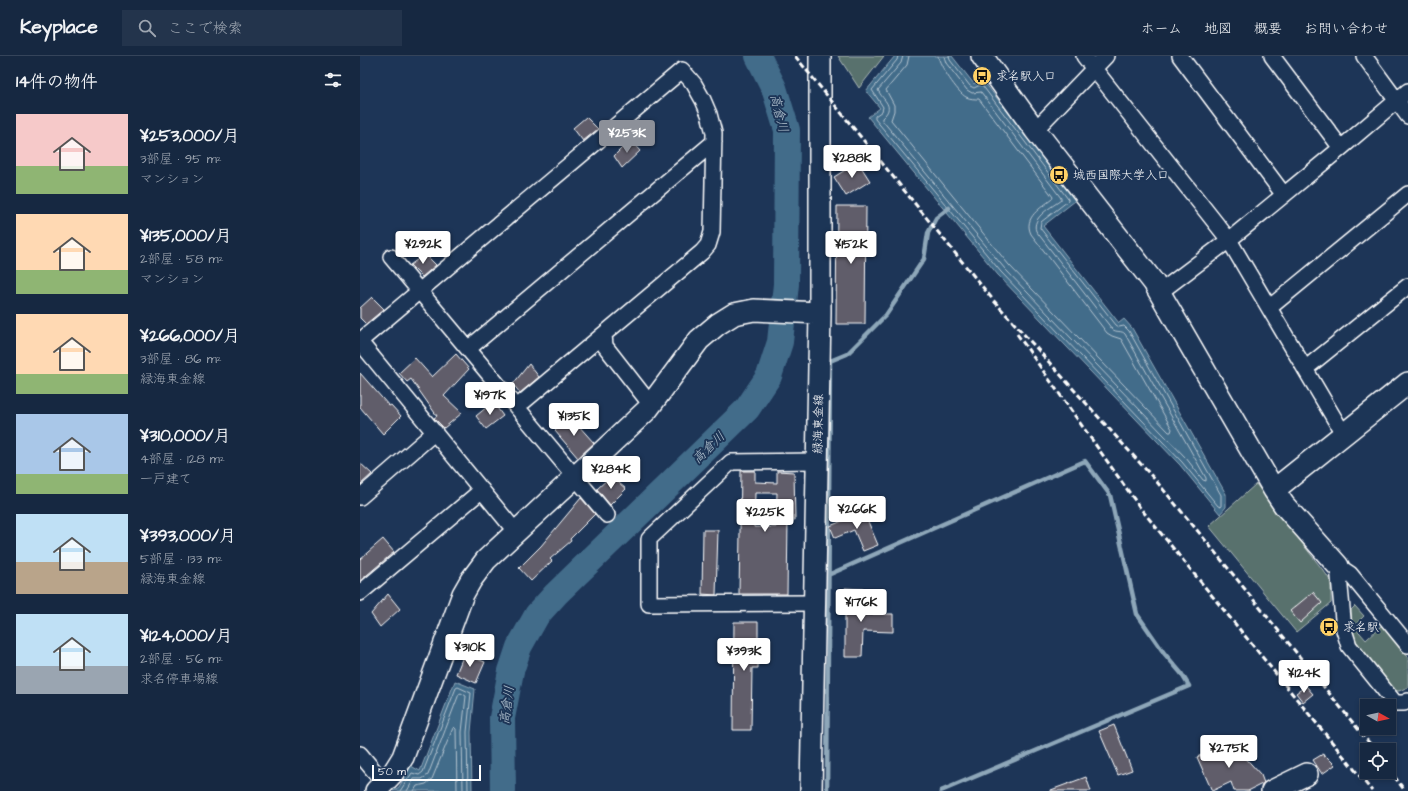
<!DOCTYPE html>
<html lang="ja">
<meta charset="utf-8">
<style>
:root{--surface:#162841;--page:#23344c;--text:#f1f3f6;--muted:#9ea6b1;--line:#35445a;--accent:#8c9099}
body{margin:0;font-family:"Architects Daughter","Klee One",sans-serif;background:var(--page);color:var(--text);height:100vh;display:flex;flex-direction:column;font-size:15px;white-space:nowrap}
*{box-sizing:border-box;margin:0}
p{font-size:13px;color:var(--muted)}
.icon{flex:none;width:22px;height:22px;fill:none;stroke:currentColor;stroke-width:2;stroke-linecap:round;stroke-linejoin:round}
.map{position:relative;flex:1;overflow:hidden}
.sheet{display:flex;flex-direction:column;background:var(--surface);width:360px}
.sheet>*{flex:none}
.needle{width:26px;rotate:98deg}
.fabs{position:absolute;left:1000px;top:643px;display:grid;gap:8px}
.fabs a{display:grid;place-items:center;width:36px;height:36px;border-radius:0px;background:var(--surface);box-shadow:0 2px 6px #0003,0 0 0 1px var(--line);font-size:20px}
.scale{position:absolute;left:12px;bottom:10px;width:109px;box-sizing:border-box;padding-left:4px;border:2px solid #fff;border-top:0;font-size:11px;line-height:14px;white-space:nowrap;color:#fff;-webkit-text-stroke:3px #1d3557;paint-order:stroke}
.price{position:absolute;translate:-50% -34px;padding:0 9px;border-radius:4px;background:#fff;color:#222;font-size:13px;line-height:26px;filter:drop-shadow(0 1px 2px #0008)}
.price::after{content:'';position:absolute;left:50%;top:24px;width:12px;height:9px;margin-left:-6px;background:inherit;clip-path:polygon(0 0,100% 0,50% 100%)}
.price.selected{background:var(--accent);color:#fff}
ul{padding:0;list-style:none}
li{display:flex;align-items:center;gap:12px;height:100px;padding:0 16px}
li span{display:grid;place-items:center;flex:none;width:112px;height:80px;border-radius:0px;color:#555}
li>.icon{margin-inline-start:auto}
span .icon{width:48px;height:48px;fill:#fffc;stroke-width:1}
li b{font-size:17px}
h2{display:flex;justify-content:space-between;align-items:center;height:48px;padding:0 16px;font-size:17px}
header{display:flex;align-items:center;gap:24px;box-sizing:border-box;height:56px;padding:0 20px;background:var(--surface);border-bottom:1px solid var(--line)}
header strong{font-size:19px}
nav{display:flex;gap:22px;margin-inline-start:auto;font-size:14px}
.search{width:280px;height:36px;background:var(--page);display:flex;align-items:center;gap:10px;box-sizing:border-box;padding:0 14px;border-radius:0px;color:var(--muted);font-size:15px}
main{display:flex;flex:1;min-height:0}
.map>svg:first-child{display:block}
.green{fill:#58716d;stroke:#acb8b6}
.water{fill:#436c8a;stroke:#8ea7b9}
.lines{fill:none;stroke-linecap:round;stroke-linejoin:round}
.shore{stroke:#b4c4d0;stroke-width:1}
.stream{stroke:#8ea7b9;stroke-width:4.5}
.river{stroke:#436c8a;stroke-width:26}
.building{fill:#605d6b;stroke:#fff;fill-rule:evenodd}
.street-casing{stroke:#fff;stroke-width:18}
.secondary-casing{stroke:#fff;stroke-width:24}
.street{stroke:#1d3557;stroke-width:15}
.secondary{stroke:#1d3557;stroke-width:21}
.rail{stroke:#fff;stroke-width:3;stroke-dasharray:6 3;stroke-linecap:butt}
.labels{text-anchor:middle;stroke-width:4;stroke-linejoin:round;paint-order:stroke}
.poi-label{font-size:12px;fill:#fff;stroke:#1d3557;text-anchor:start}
.street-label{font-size:12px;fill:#fff;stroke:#1d3557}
.water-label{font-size:13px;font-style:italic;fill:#b4c4d0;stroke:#1d3557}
</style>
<header>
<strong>Keyplace</strong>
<div class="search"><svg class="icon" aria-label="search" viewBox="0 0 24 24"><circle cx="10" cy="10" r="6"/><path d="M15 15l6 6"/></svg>ここで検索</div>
<nav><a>ホーム</a><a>地図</a><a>概要</a><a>お問い合わせ</a></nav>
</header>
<main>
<section class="sheet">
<h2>14件の物件<svg class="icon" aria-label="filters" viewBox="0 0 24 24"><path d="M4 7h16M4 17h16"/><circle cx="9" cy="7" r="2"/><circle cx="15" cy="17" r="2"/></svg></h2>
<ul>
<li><span style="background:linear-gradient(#f6c9c9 65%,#8fb573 0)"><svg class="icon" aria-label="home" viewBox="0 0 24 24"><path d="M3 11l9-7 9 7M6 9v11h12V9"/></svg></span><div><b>¥253,000/月</b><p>3部屋 · 95 m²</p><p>マンション</p></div></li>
<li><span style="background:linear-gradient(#ffd9b3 70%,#8fb573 0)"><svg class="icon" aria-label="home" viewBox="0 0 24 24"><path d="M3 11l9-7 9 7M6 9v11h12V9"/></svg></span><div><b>¥135,000/月</b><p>2部屋 · 58 m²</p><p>マンション</p></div></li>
<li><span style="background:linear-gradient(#ffd9b3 75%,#8fb573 0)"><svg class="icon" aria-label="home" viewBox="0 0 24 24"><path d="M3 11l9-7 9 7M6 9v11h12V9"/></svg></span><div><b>¥266,000/月</b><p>3部屋 · 86 m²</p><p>緑海東金線</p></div></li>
<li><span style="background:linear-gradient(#a9c7e8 75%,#8fb573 0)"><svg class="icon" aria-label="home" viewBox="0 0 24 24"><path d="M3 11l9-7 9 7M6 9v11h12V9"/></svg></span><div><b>¥310,000/月</b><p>4部屋 · 128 m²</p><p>一戸建て</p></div></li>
<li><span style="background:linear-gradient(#bfe0f5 60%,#b9a48a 0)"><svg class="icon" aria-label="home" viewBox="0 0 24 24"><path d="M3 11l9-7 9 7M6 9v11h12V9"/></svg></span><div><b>¥393,000/月</b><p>5部屋 · 133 m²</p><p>緑海東金線</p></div></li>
<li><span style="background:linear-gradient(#bfe0f5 65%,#9aa5b1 0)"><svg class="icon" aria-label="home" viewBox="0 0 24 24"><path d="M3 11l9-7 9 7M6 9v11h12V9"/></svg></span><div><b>¥124,000/月</b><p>2部屋 · 56 m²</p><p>求名停車場線</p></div></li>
</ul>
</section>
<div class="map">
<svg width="1048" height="735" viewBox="0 0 1048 735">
<rect width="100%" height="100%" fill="#1d3557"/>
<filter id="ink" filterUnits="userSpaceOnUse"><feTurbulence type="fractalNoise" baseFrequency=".025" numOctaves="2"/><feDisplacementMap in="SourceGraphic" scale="8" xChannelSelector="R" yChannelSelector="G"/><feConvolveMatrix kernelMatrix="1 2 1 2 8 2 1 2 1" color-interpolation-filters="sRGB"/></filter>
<g filter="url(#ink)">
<path class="green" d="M478,0H524L499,32Z
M896,428L966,518L971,526V547L936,576L849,470Z
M995,550L1004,560L994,570L1006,584L1022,569L1048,601V631L1039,635L1029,634L993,582L991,554Z"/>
<path class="water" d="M535,0H592L614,28L621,22L666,79L715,145L683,170L759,267L764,263L772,272L866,438V451L860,458L820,409L638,219L508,61L520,52L506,35Z
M95,625L115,633L111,676L112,735H33L39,731L51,710L60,715Z"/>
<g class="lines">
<path class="shore" d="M538,0L537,4L512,34L523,51L522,55L515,60V63L641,216L822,406L858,450L861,451V439L769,275L764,270L759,271L756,269L680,172L681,166L708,145V143L622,29H620L614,32L610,30L590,4L589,0
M543,0L541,7L518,34C523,45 536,50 522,62V64L645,213L826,402L843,424L846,425V422L765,278C762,274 756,277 752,273L676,175C671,161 692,151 701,144V142L621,36L612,37L607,34L586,7L584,0
M549,0L547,9L526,34L534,49V55L531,64L649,209L809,376H811L812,373L761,283L752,280L747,277L671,178C663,161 681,152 692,143L693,141L619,43C615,43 610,43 606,41C598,37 579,9 578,0
M40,735L52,717L59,719L63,716L96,632L98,631L111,637L107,676L108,735
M47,735L54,723H62L68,719L99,638L101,637L106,640L102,676L103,735
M54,735L57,730L66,728L72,723L93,672L94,671L96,673L97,735"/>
<path class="stream" d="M468,519L725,405L750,439L777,558L804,597L821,617L829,630L581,735
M467,735L470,305L487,298L526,259L564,203L568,177L576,162L589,152"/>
<path class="river" d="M143,735L142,662L151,615L159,591L177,559L196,538L387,353L409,320L420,286L426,228L427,74L414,32L398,0"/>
</g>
<path class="building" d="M226,61L238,73L223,85L213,72Z
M270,84L280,95L262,112L254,100Z
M498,106L510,125L486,140L474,121Z
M477,150H506L505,268H476Z
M65,198L76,209L62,221L50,209Z
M12,241L24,253L6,268L0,262V252Z
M96,298L109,313L84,340L102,357L84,372L74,362L77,360L51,323L47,326L39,317L55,302L72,321Z
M169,308L179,321L160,337L153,328Z
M0,317L29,350L31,349L41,360L23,378L0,351Z
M133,346L143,360L126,373L116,360Z
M210,360L234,387L218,402L195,375Z
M0,407L12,418L0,429Z
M381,415H395V426L417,427V415L434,416L435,464L428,463L427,538H379ZM395,437H417L416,471H394Z
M251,420L266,433L250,449L237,433Z
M221,442L235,458L210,483L211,485L190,503L192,505L171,525L159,512L181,490Z
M504,456L518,489L503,495L494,474L475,482L470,470Z
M343,474H358L356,539L342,538Z
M23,483L34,496L0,525V503Z
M485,532L503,533V558H533V576L503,575L502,601H485Z
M953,536L962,547L940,567L930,555Z
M28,538L40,553L20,571L11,558Z
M374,566H398V612H392L391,674H373Z
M104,598L125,606L116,627L96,618Z
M946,630L953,638L943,646L936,637Z
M754,669L772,714L758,719L739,675Z
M871,686L901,719L904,727L888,735H874L871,726L852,735L837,701Z
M963,698L964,701L966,700L975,709L962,718L953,704Z
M726,721L731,735H691V734Z"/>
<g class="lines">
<defs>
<path id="street" d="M724,0L869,184L984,379
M820,0L924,139
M912,0L981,92
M1004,0L1048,60
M675,74L746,0
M31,201L247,459
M800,236L869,184L981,92L1048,35
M909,252L1048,138
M0,285L322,14L334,28L343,44L349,58L354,77L352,176L348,189L342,196L244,278L245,290L291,349
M0,286L156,476
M108,293L354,86
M945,313L1048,230
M157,351L244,278
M0,441L75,376
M978,510L984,574L989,590L1035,647H1044L1048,645
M978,510L990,518L1048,589
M0,537L122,434
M454,547L289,548V483L371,406L457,405
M0,698L24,727"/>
<path id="secondary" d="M622,0L675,74L794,227L914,434L924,449L978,510
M914,434L1048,327
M16,735L33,717L43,701L103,538L111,524L126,504L287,354L339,284L358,268L374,258L394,254L460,257
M451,735L460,257V0
M912,735L947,718"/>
</defs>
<use href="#street" class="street-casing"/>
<use href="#secondary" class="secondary-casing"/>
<use href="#street" class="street"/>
<use href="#secondary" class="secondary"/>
<path class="rail" d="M435,0L634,245L797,426L846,485L1015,694
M657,278L781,453L1012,735
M1029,713L1045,735"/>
</g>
</g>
<defs>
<symbol id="bus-disc" viewBox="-11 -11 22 22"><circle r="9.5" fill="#ffd166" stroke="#1d3557"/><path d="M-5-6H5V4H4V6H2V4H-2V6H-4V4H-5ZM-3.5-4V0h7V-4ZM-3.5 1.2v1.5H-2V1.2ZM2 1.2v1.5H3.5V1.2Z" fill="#111"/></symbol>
</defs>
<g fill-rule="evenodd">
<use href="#bus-disc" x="611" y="9" width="22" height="22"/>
<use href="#bus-disc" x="688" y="108" width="22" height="22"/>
<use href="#bus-disc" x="958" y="560" width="22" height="22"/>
</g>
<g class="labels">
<g class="poi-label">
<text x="636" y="24">求名駅入口</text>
<text x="713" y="123">城西国際大学入口</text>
<text x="983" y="575">求名駅</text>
</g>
<g class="street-label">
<text transform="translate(458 368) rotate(-89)" y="4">緑海東金線</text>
</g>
<g class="water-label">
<text transform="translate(420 57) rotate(76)" y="5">高倉川</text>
<text transform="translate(348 391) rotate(-44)" y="5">高倉川</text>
<text transform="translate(146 649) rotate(-82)" y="5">高倉川</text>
</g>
</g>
</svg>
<div class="fabs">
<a><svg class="needle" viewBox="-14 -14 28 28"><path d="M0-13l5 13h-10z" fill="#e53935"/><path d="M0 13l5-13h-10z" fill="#9ea6b1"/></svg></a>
<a><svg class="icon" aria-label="locate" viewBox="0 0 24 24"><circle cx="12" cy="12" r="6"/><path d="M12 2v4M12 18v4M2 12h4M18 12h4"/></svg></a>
</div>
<div class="scale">50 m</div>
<b class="price selected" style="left:267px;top:98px">¥253K</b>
<b class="price" style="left:492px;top:123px">¥288K</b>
<b class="price" style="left:63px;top:209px">¥292K</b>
<b class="price" style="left:491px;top:209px">¥152K</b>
<b class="price" style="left:130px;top:360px">¥197K</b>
<b class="price" style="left:214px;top:381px">¥135K</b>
<b class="price" style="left:251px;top:434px">¥284K</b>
<b class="price" style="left:497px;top:474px">¥266K</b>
<b class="price" style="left:405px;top:477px">¥225K</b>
<b class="price" style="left:501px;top:567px">¥176K</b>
<b class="price" style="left:110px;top:612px">¥310K</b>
<b class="price" style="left:384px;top:616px">¥393K</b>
<b class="price" style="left:944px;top:638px">¥124K</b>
<b class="price" style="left:869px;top:713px">¥275K</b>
</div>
</main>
